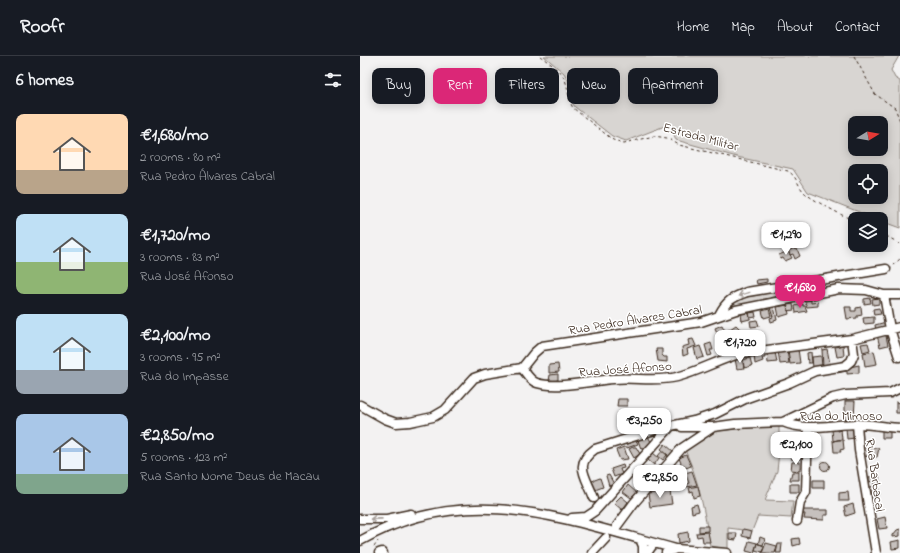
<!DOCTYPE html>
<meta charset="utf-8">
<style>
:root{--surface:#171b24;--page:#20242c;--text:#f1f3f6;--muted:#9ea1a6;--line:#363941;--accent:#db2777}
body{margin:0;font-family:"Indie Flower",sans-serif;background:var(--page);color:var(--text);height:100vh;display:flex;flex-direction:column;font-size:15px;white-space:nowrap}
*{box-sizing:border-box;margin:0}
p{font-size:13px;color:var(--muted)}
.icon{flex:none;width:22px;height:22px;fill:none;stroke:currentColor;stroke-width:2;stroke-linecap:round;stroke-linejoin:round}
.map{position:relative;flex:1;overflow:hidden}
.drawer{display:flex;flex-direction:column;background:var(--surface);width:360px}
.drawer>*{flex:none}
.top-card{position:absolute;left:12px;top:12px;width:380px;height:36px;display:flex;gap:8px}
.needle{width:26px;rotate:79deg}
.controls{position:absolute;left:488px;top:60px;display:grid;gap:8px}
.controls a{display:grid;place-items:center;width:40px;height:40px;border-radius:8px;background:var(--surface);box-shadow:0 2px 10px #0003;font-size:20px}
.price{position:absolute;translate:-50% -34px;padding:0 9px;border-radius:8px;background:#fff;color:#222;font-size:13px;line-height:26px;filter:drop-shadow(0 1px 2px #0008)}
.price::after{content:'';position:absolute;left:50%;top:24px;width:12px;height:9px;margin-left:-6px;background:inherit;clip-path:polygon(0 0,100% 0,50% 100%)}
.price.active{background:var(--accent);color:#fff}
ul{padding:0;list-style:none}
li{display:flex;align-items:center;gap:12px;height:100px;padding:0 16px}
li span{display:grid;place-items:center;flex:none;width:112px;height:80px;border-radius:8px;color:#555}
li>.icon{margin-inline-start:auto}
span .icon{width:48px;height:48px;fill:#fffc;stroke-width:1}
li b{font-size:17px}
h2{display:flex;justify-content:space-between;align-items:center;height:48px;padding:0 16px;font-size:17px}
.chip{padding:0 14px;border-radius:8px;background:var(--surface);box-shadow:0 2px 10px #0003;font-size:14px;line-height:36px}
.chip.active{background:var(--accent);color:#fff}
header{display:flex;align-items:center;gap:24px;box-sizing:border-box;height:56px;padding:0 20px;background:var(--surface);border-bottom:1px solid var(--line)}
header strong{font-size:19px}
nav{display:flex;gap:22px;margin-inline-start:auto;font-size:14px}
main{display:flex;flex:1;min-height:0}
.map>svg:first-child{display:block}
.green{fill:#d8d5d2;stroke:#8a8078;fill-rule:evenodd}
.building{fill:#c6c0bd;stroke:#3b2a1e}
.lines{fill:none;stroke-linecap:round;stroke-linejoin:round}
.minor-casing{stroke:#3b2a1e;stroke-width:11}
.path{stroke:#3b2a1e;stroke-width:1;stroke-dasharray:3 3;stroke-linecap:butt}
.minor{stroke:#fff;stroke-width:8}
.oneway{stroke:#a79f9a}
.labels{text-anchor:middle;stroke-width:3;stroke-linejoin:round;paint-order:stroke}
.street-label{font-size:13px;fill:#3b2a1e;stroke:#fff}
</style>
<header>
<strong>Roofr</strong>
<nav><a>Home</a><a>Map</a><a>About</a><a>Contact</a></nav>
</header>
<main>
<section class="drawer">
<h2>6 homes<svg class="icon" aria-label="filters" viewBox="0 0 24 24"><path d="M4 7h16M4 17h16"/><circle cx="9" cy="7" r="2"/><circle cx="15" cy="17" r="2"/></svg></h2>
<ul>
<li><span style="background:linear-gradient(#ffd9b3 70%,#b9a48a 0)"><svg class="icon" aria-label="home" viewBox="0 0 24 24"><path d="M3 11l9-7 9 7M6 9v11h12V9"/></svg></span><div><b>€1,680/mo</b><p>2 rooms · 80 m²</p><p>Rua Pedro Álvares Cabral</p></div></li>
<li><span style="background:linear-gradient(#bfe0f5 60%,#8fb573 0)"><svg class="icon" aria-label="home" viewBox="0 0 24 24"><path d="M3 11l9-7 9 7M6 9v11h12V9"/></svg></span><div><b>€1,720/mo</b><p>3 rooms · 83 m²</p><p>Rua José Afonso</p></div></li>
<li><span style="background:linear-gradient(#bfe0f5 70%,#9aa5b1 0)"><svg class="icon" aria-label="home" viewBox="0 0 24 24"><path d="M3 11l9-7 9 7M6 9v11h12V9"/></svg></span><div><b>€2,100/mo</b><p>3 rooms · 95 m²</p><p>Rua do Impasse</p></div></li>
<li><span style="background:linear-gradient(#a9c7e8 75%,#7fa58c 0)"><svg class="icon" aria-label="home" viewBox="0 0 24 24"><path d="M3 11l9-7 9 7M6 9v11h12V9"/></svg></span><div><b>€2,850/mo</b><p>5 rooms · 123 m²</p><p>Rua Santo Nome Deus de Macau</p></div></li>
</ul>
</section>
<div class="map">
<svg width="540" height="497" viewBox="0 0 540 497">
<rect width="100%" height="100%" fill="#f3f2f2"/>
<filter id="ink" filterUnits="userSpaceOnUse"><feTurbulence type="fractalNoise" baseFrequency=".025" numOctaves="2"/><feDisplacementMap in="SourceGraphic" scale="8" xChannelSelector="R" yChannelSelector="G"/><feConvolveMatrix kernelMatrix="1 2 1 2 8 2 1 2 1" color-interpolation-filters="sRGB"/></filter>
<g filter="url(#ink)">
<path class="green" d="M184,0H539L531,14L535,22L540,25V172L521,165V163H517L448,136L433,113L377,101L316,84L310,68L266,85L252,80L215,51L211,44L208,24L204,17ZM495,67H521V93H495ZM495,115H521V141H495Z
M454,229L456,230V232L444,237L367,254V251L377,243L387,241Z
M419,369V396L417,415L405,444L433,445L431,462L398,460L392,475L368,472V493L350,490C345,458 339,424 325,394L343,384L342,381L356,375Z"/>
<path class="building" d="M434,192L435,194L437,193L440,200L435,203L433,198L430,199L428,195Z
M428,195L432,202L425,205L423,202L420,203L419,199Z
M407,223V226L397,228L396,224Z
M510,242L511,247L504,248V243Z
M519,242V248L513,249L512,243Z
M444,244H451V247L458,246V250L447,251Z
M433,248L434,254L428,255L427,249Z
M443,248V250H445L447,255L436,257L435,250Z
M427,249L429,258L419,261L417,251Z
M414,251L417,264L411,266L410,262L413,261L410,252Z
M485,251H491V255H496V252L501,251L502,259L497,260V262L487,263Z
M519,252L521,258L514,259L513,253Z
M409,253L411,260L404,262L402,255Z
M395,256L396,261L390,262L389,257Z
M389,257L390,263L382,265L381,258Z
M514,261V267L504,268L503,262Z
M397,264L399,270L391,271L390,265Z
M526,266L528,273L516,275L515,269Z
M362,269L367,279L359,281L355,272Z
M376,269L381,274L369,283L367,278L369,276L367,275Z
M529,276L530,279L526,280L528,289L520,291L517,279Z
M333,283L336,290L327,293L328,298L323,300L322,291L329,289L328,284Z
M351,287L353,294H350L352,299L348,300L345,289Z
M508,287L510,294L503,296L501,288Z
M483,289L484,300L477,301L475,291Z
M340,290L344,301L337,303L334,292Z
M296,293H302V299L304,301H307V306L298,305Z
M438,293L440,307L430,308L428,294Z
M467,293L470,308L463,310L462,294Z
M427,294L429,307L420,308L418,295Z
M514,295L517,308L505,310L503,297Z
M415,296L417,306L408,307L407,297Z
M451,296L452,307H448L447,297Z
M404,297L405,302H402L403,305L395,308L394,299Z
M461,300L462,310L453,312L452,301Z
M382,302L384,312L377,313L375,303Z
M390,302L392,310L384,312L383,304Z
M198,308L199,316L189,317V309Z
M499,309V317L487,318V315L477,317L476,314Z
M198,318V324L189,325L190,319Z
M258,343H267V350H257Z
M485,345H495L494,363H485Z
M536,346L540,347V357H536Z
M289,361L290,368L282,370L280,363Z
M494,371L495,382L487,383L486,372Z
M477,372V375L481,374L482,383L473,385L472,373Z
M522,372L530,373V382H522Z
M288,380L291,386L286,391L281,393L278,384Z
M276,384L278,388L267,392L266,388Z
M478,384H483L484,393L480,394L481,396H474L473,385Z
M305,388L314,396L309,402L307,401L308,399L301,393Z
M264,391L268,403L260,404L256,394Z
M273,391H276L280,398L274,402L269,393Z
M501,391L519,392L517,401L502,400Z
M302,395L307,399L303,404L298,400Z
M431,396H442V403H431Z
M293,397L299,402L294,409L288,404Z
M326,399L331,410L326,412L324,409L322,410L319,402Z
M460.5 410a4.5 4.5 0 1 1 9 0a4.5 4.5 0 1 1-9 0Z
M432,406H440V415L431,414Z
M263,409L264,412L260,413L262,418L254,421L251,413Z
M286,411L294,418L289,425L280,418Z
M332,415L337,429L327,431V428L329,427L325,417Z
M432,416H439V424H430Z
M519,418L520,427L514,429V425L509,426V421Z
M249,419L254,428L249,430L246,420Z
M240,422L243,431L235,434L232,425Z
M453,424H464V432H453Z
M430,428H439V436H430Z
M268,429L277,437L271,442L263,436Z
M338,430L340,440L334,442L333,435L330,436L329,432Z
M518,430L520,438L512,440L510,431Z
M310,435L312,448L290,451L288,438Z
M488,436L489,445H479V437Z
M261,440L268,446L262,454L254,447Z
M337,448L339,455L332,457L331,450Z
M493,448L495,457L486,460L484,451Z
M442,454H468V459H464V464L444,463L445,458H442Z
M525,461L527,472L519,473L517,463Z
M339,470H348V475L339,476Z
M383,473L392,475L390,482L382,480Z
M540,473V480L533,481V479L537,474Z
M328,476L329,485L319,487L318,478Z
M348,476L350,486H343L342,480L337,481L336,477Z
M369,477H377L376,484L369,483Z
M400,481L405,483L403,489L398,488Z
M439,482L440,488L433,490L432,483Z
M540,484V492L532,493L531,486Z
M389,485L397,487L394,497L386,495Z
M397,487L404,490L402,496L395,494Z
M406,487L417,490L415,497H402Z
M418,488H422L421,497H416Z"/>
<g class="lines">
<defs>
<path id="minor" d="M524,239L530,273L539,301
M359,259C366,245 373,241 387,236L526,213
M162,312C166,317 170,325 177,327C197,333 231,325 253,323C274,321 296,326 317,321C340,315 360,303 383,297L492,283L540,271
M0,349L25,363L36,367L50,366L73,361L85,354L114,322L125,318L162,312L174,297L182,290L341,266L376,254L479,233L506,234L524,239H540
M423,366C446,376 472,368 497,368C511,368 526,371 540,372
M497,368L499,394L516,497
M322,371H353L375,368L423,366L473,342L486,339L530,337L540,332
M234,442C226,420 213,409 235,393L301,372L334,365L355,358L387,342L429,327L455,315L485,310L491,305L494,298L492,283
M212,462L226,461L235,455L311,370
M0,463H27L51,458
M437,465L440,446L446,436L448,371
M257,470L274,447L322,392L352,372
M280,483L283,490V497
M0,485C108,423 207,464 316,493
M19,497L22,496L23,497
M232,497L246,482
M287,497L294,487
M306,497L316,493L367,497"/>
</defs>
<use href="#minor" class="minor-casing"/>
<path class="path" d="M180,0C188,6 199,13 204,22C209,31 207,42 213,52L253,84L264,87L294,80L307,82L319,89L428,115C437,121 436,126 443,135C448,142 485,161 495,165
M494,0L515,38L535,52L540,65
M521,177L537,186L540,189
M533,209L540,203
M14,491L18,485"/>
<use href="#minor" class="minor"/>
</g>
<defs><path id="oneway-shaft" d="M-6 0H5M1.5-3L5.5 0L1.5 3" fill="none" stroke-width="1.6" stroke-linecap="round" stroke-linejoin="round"/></defs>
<g class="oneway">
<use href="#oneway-shaft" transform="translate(384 238) rotate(163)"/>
<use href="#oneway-shaft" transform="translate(16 463) rotate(179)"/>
</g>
</g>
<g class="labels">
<g class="street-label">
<text transform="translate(341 80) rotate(15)" y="5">Estrada Militar</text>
<text transform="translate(275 263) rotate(-9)" y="5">Rua Pedro Álvares Cabral</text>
<text transform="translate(265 312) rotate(-4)" y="5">Rua José Afonso</text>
<text x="481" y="364">Rua do Mimoso</text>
<text transform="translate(516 419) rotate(82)" y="5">Rua Barbacal</text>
</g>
</g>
</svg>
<div class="controls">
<a><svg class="needle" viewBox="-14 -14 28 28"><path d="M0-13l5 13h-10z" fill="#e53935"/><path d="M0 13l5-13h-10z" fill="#9ea1a6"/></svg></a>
<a><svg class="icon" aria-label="locate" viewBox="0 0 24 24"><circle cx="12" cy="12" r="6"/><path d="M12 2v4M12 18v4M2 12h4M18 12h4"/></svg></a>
<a><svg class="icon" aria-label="layers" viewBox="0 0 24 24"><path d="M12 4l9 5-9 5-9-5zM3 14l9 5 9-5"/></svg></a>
</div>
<b class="price" style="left:426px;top:200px">€1,290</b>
<b class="price active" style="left:440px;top:253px">€1,680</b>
<b class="price" style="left:380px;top:308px">€1,720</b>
<b class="price" style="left:284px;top:386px">€3,250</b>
<b class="price" style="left:436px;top:410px">€2,100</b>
<b class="price" style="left:300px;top:443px">€2,850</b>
<div class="top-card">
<a class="chip">Buy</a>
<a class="chip active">Rent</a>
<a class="chip">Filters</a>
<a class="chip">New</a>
<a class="chip">Apartment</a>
</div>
</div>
</main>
